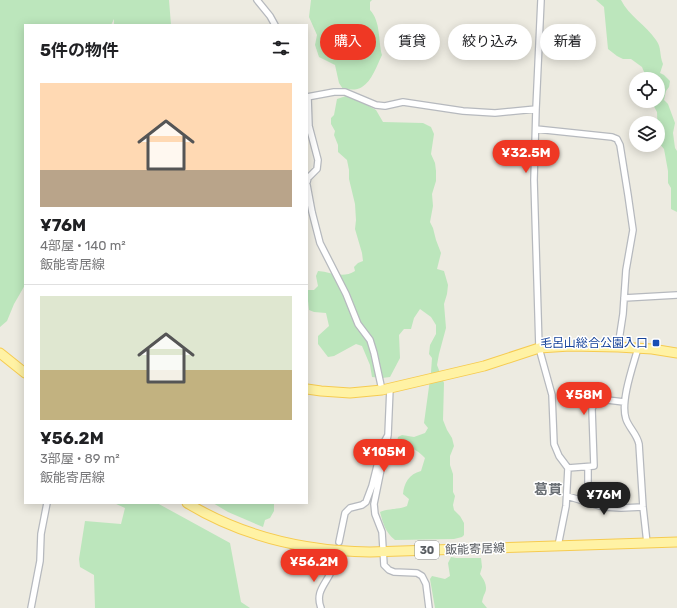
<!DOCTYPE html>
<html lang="ja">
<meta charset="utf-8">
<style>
:root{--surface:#fff;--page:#f2f2f2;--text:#202124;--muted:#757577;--line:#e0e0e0;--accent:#ef3824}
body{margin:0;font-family:Rubik,"Noto Sans JP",sans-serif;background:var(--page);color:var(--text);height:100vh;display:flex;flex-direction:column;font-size:15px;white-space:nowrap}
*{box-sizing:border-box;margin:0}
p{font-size:13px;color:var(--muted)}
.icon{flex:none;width:22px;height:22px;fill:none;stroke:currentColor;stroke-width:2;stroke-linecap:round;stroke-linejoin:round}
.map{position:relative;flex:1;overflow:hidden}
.sheet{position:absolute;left:24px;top:24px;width:284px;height:480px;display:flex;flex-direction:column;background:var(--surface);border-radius:0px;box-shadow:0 2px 10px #0003}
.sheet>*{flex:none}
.top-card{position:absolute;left:320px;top:24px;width:297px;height:36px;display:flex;gap:8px}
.tools{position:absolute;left:629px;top:72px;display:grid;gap:8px}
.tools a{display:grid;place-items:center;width:36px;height:36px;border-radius:50%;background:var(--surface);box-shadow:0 2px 10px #0003;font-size:20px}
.price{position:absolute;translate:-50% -34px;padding:0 9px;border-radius:14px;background:var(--accent);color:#fff;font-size:13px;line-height:26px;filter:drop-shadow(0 1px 2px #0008)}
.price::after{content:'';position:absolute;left:50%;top:24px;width:12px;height:9px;margin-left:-6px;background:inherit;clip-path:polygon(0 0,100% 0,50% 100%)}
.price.selected{background:#222;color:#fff}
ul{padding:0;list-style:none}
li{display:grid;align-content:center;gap:8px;height:212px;padding:0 16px}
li+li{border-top:1px solid var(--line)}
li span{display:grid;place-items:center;height:124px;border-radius:0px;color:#555}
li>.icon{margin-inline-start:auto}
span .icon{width:72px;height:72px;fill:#fffc;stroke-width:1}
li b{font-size:17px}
h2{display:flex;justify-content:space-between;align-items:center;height:48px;padding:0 16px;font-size:17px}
.chip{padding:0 14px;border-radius:18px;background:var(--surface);box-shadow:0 2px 10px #0003;font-size:14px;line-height:36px}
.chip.selected{background:var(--accent);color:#fff}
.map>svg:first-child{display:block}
.green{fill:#bce6bc}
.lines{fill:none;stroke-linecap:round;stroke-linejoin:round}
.minor-casing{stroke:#b6b9be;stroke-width:8}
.primary-casing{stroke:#f6cb50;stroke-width:11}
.minor{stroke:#fff;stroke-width:5.5}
.primary{stroke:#fff2a4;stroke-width:9}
.transit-dot{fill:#1a4fb4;stroke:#fff;stroke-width:1.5}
.labels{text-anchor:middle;stroke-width:3;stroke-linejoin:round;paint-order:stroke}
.shield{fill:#fff;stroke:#8b8e91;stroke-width:1}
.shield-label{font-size:11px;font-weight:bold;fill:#595d62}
.transit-label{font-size:12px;fill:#164399;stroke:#fff;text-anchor:end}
.street-label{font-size:12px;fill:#595d62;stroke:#fff}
.quarter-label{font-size:14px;font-weight:bold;fill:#6a6f74;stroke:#fff}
</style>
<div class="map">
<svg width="677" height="608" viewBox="0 0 677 608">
<rect width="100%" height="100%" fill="#edebe1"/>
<path class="green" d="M0,0H169L171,25H114V19L111,25H25V285L14,304L7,321L0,327Z
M311,0H372L370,2V10C381,22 378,40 382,55C377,65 372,81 362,87C356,91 349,89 343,89L339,83L335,65L319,57L315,45L317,35L309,17Z
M596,0H621C629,16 646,25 656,40C662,48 659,55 663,64L660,73L664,75L670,81L669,87L666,91L664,100L668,104L675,123L673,133L675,148L677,151V212L671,209V188L668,183V171L664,149L658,142V140L657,112L651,101H658V79H647L642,67L631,59H623L617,56L608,49L604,7Z
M346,96L360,101L376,110L383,122L423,123L431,127L434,134L431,154L435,163L436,171V181L432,194L433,206L430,222L433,228L436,240L441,253L437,269L444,271L448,285L447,294L444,304L446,328L439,354L437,365L444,383L443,420L447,430L452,438L454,446L450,456V465L453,474V492L455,496L453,505L454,510L460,516L464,523V535L462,537L454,539L395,540C385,532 383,523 380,512C389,508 398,510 407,506L409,499L403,494C404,483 409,474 421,471L425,458C416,449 408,445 396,446L398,437L402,435L414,437L425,433L428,428L424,423L431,372L432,358L429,354L430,345L436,334V325L431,317L420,309L414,318L411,329H404L399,335L400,358L390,377L382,378L372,377L370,365L362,346L356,344L334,356L328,357L318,344V336L329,326L326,313L314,312L309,310L307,291L308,290H314L318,286L316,276L318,271C331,272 343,279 355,271L354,267L358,263L363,261L362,253L355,229L356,220L355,204L349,179V170L347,160L338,152V145L334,135L335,131L331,124V118L334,115L337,99Z
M114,503H157L230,543L241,602L250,608H95L94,575L80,567L79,559L85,521L121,524L125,508Z
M213,503H274V511L270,518L265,520L263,527L228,512Z
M451,557L456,558H481L482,567L480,574C484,580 488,586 485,593C483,597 483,598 482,602L487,608H435L430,579L432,576L445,579L450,576L448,563Z"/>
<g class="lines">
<defs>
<path id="minor" d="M257,0L270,16L275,25
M541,0L536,109L534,180L537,280L539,348L552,395L554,444L559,456L568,468L566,506L558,546
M307,97L334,92H345L376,105L385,106L403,102L463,111L495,113L536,109
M536,129L612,137L617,139L620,145L628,195L633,230L626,270L623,314L618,347
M307,182L308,178L317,169L318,160L309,126L308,97
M307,185L312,212L320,243L346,294L358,324L370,340L374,353L382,390
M624,298L677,295
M638,348C633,366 620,402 626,419C629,428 637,434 639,444L643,507L647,543
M388,435L374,504L375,514L382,532L384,565L389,570L394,572L417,573L422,576L426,584L429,608
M588,467V502
M568,468L594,466L592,409L596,400L599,399L624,402
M567,496L603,507L621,508L643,507
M339,542L345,513L350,508L362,505L366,502L372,486L382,446L388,435L390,388
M31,608L40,561L41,534L47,503
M321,608C315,592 325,585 331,572C332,568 333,564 335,559"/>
<path id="primary" d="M0,353L25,373
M307,389L321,391L350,393L382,390L484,366L539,348L570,346L618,347L652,349L677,353
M187,503C243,537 305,551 370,552L677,542"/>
</defs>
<use href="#minor" class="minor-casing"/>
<use href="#primary" class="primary-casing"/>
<use href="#minor" class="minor"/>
<use href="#primary" class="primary"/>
</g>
<rect class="transit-dot" x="652" y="339" width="8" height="8" rx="2"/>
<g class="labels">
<rect class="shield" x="415" y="541" width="24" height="18" rx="3"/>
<g class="shield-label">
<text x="427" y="554">30</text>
</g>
<g class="transit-label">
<text x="648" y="347">毛呂山総合公園入口</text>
</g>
<g class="street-label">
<text transform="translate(475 549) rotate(-2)" y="4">飯能寄居線</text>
</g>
<g class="quarter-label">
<text x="548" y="494">葛貫</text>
</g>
</g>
</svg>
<div class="tools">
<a><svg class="icon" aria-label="locate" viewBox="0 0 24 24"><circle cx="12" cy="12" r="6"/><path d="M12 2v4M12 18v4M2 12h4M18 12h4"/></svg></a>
<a><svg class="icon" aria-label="layers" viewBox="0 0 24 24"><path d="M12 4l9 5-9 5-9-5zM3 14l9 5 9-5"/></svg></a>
</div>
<b class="price" style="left:526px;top:174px">¥32.5M</b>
<b class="price" style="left:584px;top:416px">¥58M</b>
<b class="price" style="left:384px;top:473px">¥105M</b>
<b class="price selected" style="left:604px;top:516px">¥76M</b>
<b class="price" style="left:314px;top:583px">¥56.2M</b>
<div class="top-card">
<a class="chip selected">購入</a>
<a class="chip">賃貸</a>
<a class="chip">絞り込み</a>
<a class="chip">新着</a>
</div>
<section class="sheet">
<h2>5件の物件<svg class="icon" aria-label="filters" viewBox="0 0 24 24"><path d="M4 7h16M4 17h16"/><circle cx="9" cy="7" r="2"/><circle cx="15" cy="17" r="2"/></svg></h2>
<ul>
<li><span style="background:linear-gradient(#ffd9b3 70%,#b9a48a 0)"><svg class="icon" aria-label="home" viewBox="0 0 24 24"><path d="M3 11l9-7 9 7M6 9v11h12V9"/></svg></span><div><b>¥76M</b><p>4部屋 · 140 m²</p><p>飯能寄居線</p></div></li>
<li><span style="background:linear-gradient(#dfe7d0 60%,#c2b280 0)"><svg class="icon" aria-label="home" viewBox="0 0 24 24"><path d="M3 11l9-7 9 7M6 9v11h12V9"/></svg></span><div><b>¥56.2M</b><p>3部屋 · 89 m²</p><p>飯能寄居線</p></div></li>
</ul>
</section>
</div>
